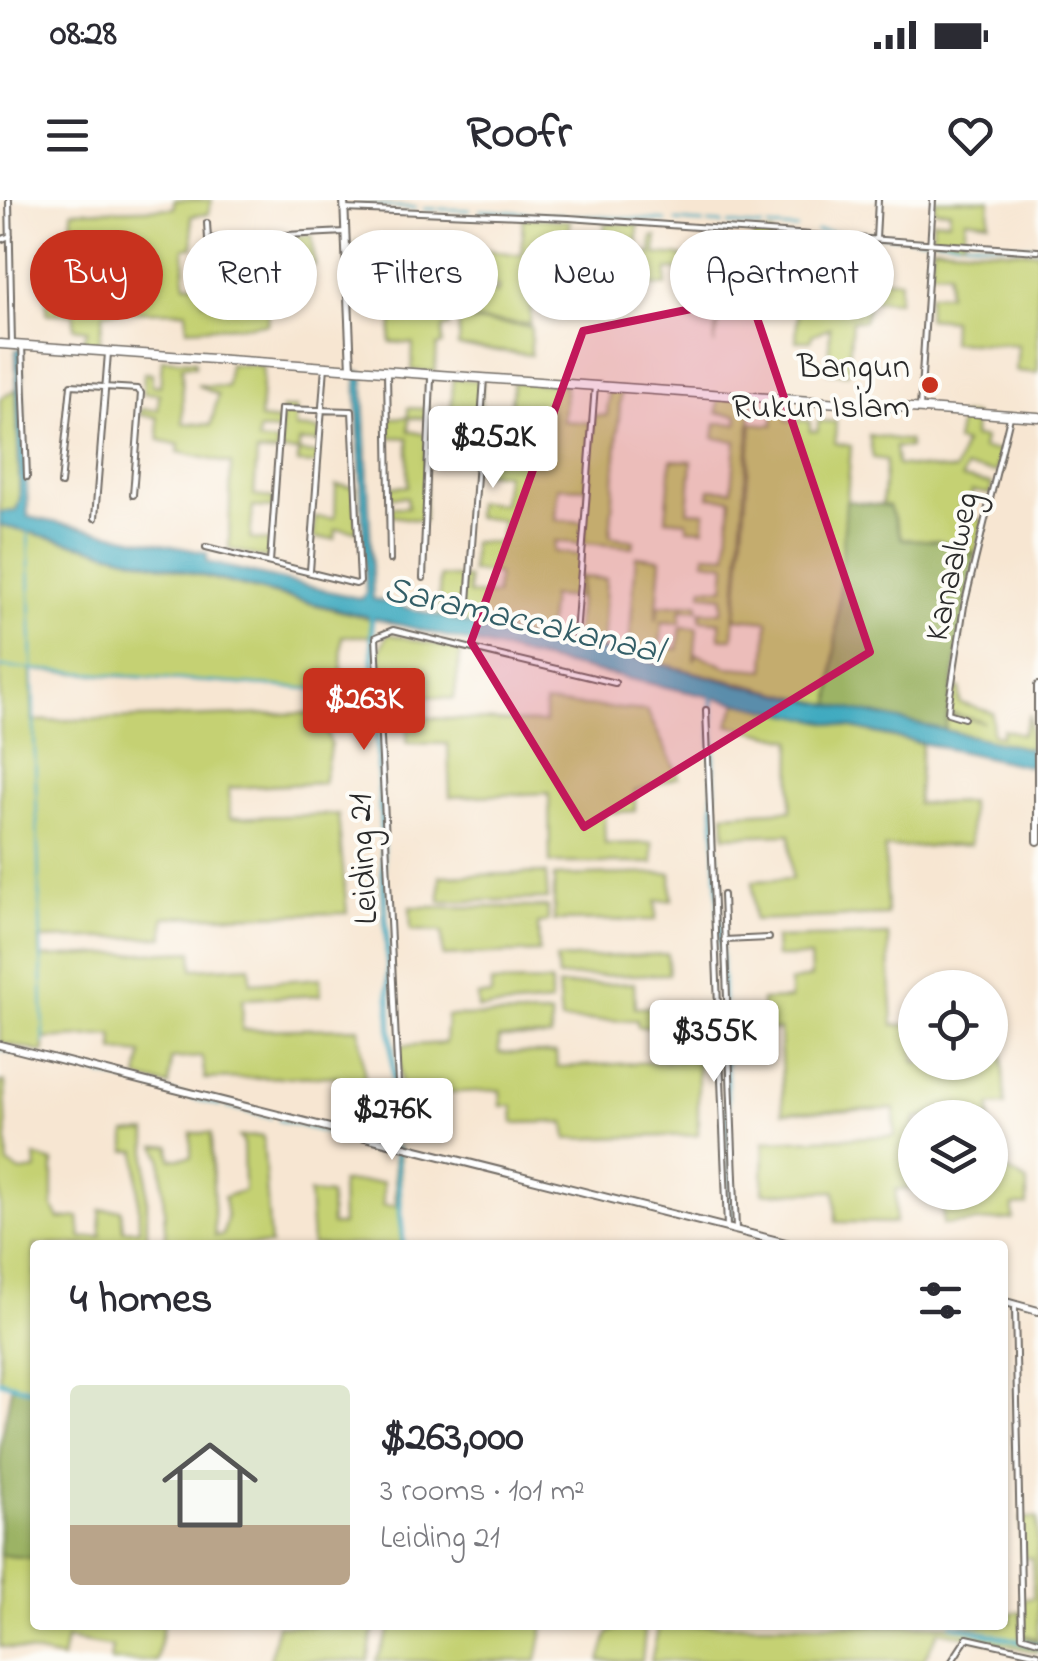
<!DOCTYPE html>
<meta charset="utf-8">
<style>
:root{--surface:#fff;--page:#f7f7f7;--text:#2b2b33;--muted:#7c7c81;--line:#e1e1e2;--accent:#c8321e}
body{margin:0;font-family:"Indie Flower",sans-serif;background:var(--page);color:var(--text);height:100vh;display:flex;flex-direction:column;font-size:38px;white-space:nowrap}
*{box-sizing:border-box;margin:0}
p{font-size:32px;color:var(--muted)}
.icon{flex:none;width:55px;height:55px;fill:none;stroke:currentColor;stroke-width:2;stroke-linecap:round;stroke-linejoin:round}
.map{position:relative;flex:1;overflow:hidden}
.details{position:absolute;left:30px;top:1040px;width:978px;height:390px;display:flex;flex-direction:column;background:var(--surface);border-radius:10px;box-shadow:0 2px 8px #0004}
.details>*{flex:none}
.guide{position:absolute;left:30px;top:30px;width:980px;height:90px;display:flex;gap:20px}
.controls{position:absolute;left:898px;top:770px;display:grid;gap:20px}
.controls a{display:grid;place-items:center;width:110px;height:110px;border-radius:50%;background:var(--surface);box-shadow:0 2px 8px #0004;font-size:50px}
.price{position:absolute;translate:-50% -85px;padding:0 22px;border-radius:10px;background:#fff;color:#222;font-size:32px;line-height:65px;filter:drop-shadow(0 2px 5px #0008)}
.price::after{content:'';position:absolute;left:50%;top:60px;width:30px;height:22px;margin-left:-15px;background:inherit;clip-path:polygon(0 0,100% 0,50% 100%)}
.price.selected{background:var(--accent);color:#fff}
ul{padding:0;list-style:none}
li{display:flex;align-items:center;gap:30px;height:250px;padding:0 40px}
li+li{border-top:2px solid var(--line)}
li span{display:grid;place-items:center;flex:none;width:280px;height:200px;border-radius:10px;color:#555}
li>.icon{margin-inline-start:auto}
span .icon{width:120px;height:120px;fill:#fffc;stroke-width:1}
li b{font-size:42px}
h2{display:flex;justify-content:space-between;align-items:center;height:120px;padding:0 40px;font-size:42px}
.tag{padding:0 35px;border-radius:45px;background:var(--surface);box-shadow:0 2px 8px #0004;font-size:35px;line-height:90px}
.tag.selected{background:var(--accent);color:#fff}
.status{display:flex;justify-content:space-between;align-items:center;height:70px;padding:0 50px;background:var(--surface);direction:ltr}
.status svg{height:28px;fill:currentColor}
header{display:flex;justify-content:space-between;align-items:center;height:130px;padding:0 40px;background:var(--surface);font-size:45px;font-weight:700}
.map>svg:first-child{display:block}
.green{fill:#c5d173;stroke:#787e4f;stroke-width:2.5}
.forest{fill:#9cb365;stroke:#646f48;stroke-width:2.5}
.water{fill:#40aac0;stroke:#366a76;stroke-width:2.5}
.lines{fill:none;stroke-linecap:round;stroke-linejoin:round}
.stream{stroke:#40aac0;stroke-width:2.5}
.canal{stroke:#40aac0;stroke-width:5}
.minor-casing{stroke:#726c65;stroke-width:8}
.tertiary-casing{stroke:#726c65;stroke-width:10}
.secondary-casing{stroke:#726c65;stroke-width:11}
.minor{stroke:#fff;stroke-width:4}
.tertiary{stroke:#fff;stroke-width:6}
.secondary{stroke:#fff;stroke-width:8}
.marked{fill:#c2185b;fill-opacity:0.2;stroke:#c2185b;stroke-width:8;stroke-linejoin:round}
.poi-dot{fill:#c8321e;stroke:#fdfcf7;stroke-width:4}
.labels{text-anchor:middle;stroke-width:8;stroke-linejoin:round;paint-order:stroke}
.poi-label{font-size:35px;fill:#2b2b2b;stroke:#fdfcf7;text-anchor:end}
.street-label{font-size:35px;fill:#2b2b2b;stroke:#fdfcf7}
.water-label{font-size:38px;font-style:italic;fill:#335e67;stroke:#fdfcf7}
</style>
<div class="status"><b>08:28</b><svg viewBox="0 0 49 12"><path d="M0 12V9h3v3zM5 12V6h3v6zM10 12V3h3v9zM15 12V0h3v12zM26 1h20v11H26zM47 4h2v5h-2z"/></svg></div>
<header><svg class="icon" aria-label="menu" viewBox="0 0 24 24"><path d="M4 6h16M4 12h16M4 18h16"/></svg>Roofr<svg class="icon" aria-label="heart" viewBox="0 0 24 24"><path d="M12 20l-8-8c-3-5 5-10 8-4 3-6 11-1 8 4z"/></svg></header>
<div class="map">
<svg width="1038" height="1461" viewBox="0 0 1038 1461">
<rect width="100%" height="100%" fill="#fdfcf7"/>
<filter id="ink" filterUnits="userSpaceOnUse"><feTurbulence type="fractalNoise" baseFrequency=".01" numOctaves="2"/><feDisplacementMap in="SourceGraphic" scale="20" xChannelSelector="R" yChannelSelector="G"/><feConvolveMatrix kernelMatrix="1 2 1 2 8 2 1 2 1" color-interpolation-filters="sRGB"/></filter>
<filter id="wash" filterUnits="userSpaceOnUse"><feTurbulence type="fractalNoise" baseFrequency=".0048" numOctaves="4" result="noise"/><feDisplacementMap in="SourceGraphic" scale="40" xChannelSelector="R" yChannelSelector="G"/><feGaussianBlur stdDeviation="2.25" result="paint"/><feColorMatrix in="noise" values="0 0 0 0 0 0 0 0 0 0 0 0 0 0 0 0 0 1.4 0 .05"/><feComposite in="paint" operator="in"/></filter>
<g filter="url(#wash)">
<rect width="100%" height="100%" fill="#f7e6d2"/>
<path class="green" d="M174,0H212L208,14L191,16L193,47L184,48L185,84L202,83L203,101L234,99L233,74H243L245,99L301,96L300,104L269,106L267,124L187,129L186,111L104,112L99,144H81L88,130L74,128V113L47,114V51H71L72,11L174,8Z
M935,0H990L989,22L966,19L964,41L932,39L933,20L949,21L950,11L934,10Z
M523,17L570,21L568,56H573L566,111L554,110L551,56L534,58L535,73L528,80L533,82L530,124L451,119L448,127H443L442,145L437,146L435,172L412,170L413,144L390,142L398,79L450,84L449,100L458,101L460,84L488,87L497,93L499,86L357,73L356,43L401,39V44L447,46L448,38H473L474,48L521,55Z
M605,23L638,25L637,53L651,54L652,37H657L655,54L684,56L683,71L667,70L666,86L637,85L636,93L629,90L624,95L599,92Z
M755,33L772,34L767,113L748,112Z
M312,35L315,65L262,70L260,38Z
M833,39L869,41L870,79L900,80L898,101L870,100L864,121H852L848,174L828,172L830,127L812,135L811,141H796L800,71L830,73Z
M933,46L1038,52V173L1016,171L1018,145L951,142L952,120L927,118L929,94H948L949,72L931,71Z
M725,47L736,48V62L750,63L748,88H733L732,119L720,118L714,145L718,99L714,112L687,110L688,97H700L701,86H720Z
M459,120L531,127V155L458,146Z
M162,159L195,161V166H182L183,223L211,225L218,195L197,185L227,187L229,164L263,166L260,219L279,221V231L259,230L258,241L278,243L277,253H257L254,296L274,298L273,308L253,307L250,339L270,341L268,359L229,349L231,264L178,252L179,245L159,240L157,217L140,215L141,209L158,210L159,194L143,193L144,173H152V185L160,186Z
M453,178L482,181L478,242L450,241L448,248L430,247V219L451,220Z
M513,182L566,185L563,221L591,223L586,288L558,287L556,320L583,322L582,344L555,341L554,352L581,355L577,398L551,396L546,442L438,416L440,376L468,378L469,394L496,395L498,374L471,371L473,342L500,343L502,320L475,317L476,302L503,304L506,274L478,272L479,259H507Z
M609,188L621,190L610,336L634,341L633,347L584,343L594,215L607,216Z
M16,189L20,299L16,311L0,312V199Z
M718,197L752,200L733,438H720V422L700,420L701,411L722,412L723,396L702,394L703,387L724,388L726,364L705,361V354L727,355L731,299L709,297L710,289L732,290L736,241L714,238L716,223L737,224L738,215L717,213Z
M774,199L786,200V220L810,221V231H818V221L836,222L835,243L851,246L831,505L625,455L630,437L636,356L661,359L656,421L659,406L698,403V410L681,409L680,423L662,422L660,447L678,449L681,427L697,428L694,461L697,454L727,467L765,470L768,421L736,418L752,223L773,225Z
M296,208L295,228L320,230L319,242H299V252L318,254L317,264L298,263V252L280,251L282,209Z
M408,208L429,209L428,218H409V231L428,235L424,321L391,316L390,307H408L407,297H390V287L408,286V238L390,237V218L408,217Z
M961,215H974L973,237L984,238L982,249L1001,251L996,272L966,268L962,278L992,284L990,294L972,291L970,300L961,299L959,315L983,320L974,360L941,341L902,339L889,306L882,305L886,260L873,258L869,235L909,241V248L895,247L897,265L955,271L964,243L956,242Z
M671,260L692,261L688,311L705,312L704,329L687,328V321L666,319Z
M336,285L355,287L357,331L336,329L335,339L314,338L315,317L335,318Z
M0,325L371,419L372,436H342L341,491L31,470L33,521L321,513L331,545L323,583L229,588L230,618L338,614L347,713L164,717V737L40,739L41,757L192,751L193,769L250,766L251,783L320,778L321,795L243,799L242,830L359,828L369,915L338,906L337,876L205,879L202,857L171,859L169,886L138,878L142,854L114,851L113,835L44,839V853L0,842Z
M581,377L606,379L603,450L574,449Z
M388,434L461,450L454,499L382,491L380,450Z
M953,487L960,489V503L993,513L992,534L1001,536L1003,529L1022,534L1030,514V549L945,530L947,515L984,522L949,513Z
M738,502L922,544L917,604L970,602V645L885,648L887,715L754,720L753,681L792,679L790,634L725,636L724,614L791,610L792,540L728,525Z
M545,503L647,511L679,577L635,591V611L604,613L605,644L652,643L653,663H550L549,593L450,597L448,544L407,543L408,517L545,523Z
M546,673L548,699L440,702V676Z
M671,673L672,700L656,701V720L554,721V676Z
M410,707H548V722L538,724L539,752L443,756L442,732L411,730Z
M888,735L893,825H915V862H990V822H1001L1005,905L990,906L991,953L990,918H915V989H896L895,1023L836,1022L835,991L763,993L764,941L895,936L894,909L783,912L780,830H763L762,800L790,799V782L811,777L810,757H776L775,738Z
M667,754L669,774L558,777L556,759Z
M551,782V803L478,809L477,796L491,795V783Z
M634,783L635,808L681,806L684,827H638L637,820L561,821L558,786Z
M551,815V837L499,838V853H556L557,867L698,860V935L567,939L565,922L514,923L513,906H501L500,890L401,895L399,846L445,843L447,816Z
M0,882H5L8,964L21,972L36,970L35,956L53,962V1007L59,1019L79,1017L81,1038L101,1036L100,1010L121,1009L123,1030L139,1029L137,951H126V933L147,932V1045H35V1191L0,1181Z
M191,933H211L215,1036L223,1035L227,1018L224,997L244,990L243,942L239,937L263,936L270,1045H166L161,956L156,946H170L171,959L191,957Z
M394,948H399L403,1045H312L309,993L330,995L331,1025H342L341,982H383V1005L396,1006Z
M990,968H1004L1027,982V1005L1013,1006V1019L943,1025V993L990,992Z
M1021,1318H1037L1038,1439L1024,1435L1023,1399L1033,1398L1032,1358H1021Z
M35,1353V1425H163L157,1461H110L112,1447L66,1439L62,1459L0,1446V1355L33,1358Z
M1021,1412V1436L1038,1442V1452L939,1431L923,1461H651L659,1425H1002L1003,1417L1011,1422V1413Z
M277,1425H374L368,1461H270Z
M392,1425H544L537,1461H376Z
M621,1425H634L645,1432L642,1461H600L608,1434Z"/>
<path class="forest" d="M846,301L889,306L902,339L941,341L972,352L974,360L945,530L831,505Z
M12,1184L35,1191L34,1358L0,1355V1246Z"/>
<path class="water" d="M21,148L28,317L207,353V362L362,399L366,392L356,171L363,173L373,399L494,431L572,449L611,451L736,484L1030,549L1031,567L529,457L0,325V312L16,311L20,299L16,150Z"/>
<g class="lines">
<path class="stream" d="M359,5L415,8
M424,9H436
M440,9L469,10
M480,10L530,13
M534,13L566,15
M572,15L666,21
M676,21L703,23
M709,23L722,24
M728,24L762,27
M768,27L797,29
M817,31L873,35
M879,35L897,37
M901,37L928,39
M935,39L959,41
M964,41L1038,47
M28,330L44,843
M0,467L325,490
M0,849L13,853
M16,853L79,869
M83,870L122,880
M125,881L129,882
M132,883L143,886
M147,887L157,889
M160,890L184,896
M188,897L221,906
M227,907L271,918
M278,920L391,950
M393,950L397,952"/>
<path class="canal" d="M371,413L396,940
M712,493L714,600
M714,603L716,637
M716,641L718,682
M718,686L732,1025
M396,949L403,1045
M0,1181L35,1191
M952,1425L1038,1446"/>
</g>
</g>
<g filter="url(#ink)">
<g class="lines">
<defs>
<path id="minor" d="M9,0L12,145
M344,9L569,18L1038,51
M207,23L208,39L345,32
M876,39L878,0
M0,40L10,36
M22,145L27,277
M387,171L390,360
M920,208L933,0
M61,284L71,185L137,189L141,193L133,295
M95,318L108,153
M206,347L356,384L360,382L352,211L281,209L270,362
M310,371L325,166
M423,378L431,178
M468,402L484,178
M576,435L595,185
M706,510L727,1027
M964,518L948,513L949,502L964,406L1010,217
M723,695L736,1029
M724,740L769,738
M401,944L376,437L393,430L615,483
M1015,1108L1022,1436L1038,1441
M952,1461L967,1438L1038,1454"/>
<path id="tertiary" d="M344,0L351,169
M1038,486V641
M0,845L794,1045
M1002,1101L1038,1111"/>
<path id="secondary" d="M0,144L1038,217"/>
</defs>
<use href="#minor" class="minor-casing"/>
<use href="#tertiary" class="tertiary-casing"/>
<use href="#secondary" class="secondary-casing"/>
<use href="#minor" class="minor"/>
<use href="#tertiary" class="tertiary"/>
<use href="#secondary" class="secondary"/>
</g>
</g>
<path class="marked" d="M750,97L870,452L584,627L471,442L583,131Z"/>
<circle class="poi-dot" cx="930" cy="185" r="10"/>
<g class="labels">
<g class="poi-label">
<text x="910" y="177">Bangun<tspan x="910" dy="40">Rukun Islam</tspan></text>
</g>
<g class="street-label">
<text transform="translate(950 366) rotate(-78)" y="12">Kanaalweg</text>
<text transform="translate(361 659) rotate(-93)" y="12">Leiding 21</text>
</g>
<g class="water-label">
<text transform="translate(524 418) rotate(13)" y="13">Saramaccakanaal</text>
</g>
</g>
</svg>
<div class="controls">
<a><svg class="icon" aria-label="locate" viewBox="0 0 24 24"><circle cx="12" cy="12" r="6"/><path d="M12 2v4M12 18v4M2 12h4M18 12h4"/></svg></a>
<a><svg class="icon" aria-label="layers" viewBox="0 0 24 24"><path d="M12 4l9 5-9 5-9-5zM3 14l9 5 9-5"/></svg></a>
</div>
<b class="price" style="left:493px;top:291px">$252K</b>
<b class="price selected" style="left:364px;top:553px">$263K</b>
<b class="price" style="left:714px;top:885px">$355K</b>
<b class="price" style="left:392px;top:963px">$276K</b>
<div class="guide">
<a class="tag selected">Buy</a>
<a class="tag">Rent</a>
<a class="tag">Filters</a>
<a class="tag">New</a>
<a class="tag">Apartment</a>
</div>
<section class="details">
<h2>4 homes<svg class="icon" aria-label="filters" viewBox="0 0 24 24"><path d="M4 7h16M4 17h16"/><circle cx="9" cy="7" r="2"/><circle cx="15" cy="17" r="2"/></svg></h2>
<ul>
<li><span style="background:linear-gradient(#dfe7d0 70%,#b9a48a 0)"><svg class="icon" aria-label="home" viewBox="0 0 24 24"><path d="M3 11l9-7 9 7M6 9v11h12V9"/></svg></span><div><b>$263,000</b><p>3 rooms · 101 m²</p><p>Leiding 21</p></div></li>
</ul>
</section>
</div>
